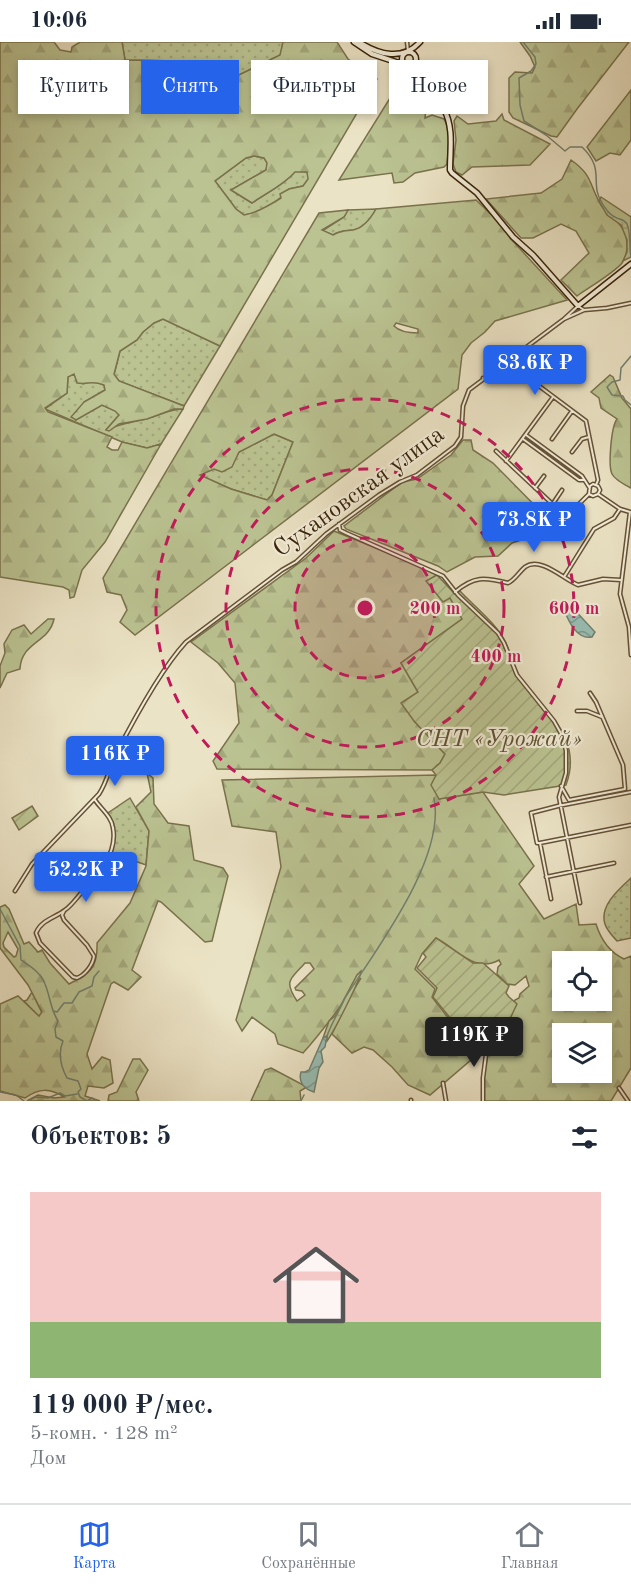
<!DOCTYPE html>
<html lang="ru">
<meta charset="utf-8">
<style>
:root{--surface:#fff;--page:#f6f6f7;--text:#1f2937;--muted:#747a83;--line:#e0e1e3;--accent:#2563eb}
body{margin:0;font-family:"Old Standard TT",serif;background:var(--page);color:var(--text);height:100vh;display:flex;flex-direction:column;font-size:22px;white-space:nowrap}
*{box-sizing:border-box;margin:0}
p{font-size:20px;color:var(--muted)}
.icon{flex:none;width:33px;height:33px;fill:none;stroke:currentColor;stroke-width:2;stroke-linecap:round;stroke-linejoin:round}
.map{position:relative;height:1059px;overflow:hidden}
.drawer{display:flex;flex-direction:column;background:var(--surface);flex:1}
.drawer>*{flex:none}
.hud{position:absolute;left:18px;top:18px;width:596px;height:54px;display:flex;gap:12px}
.controls{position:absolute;left:552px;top:909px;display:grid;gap:12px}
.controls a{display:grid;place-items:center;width:60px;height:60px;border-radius:0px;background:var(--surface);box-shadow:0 3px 9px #0003;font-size:30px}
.price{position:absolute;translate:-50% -51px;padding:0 14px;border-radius:6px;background:var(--accent);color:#fff;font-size:20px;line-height:39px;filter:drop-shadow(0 2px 3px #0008)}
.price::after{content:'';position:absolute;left:50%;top:36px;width:18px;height:14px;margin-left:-9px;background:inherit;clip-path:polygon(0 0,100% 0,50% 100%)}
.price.selected{background:#222;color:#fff}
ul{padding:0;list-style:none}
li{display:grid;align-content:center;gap:12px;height:318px;padding:0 30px}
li+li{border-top:2px solid var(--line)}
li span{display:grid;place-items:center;height:186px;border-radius:0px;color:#555}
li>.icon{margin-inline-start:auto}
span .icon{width:108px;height:108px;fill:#fffc;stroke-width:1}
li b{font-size:26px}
h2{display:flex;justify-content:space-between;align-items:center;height:72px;padding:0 30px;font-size:26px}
.chip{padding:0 21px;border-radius:0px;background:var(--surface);box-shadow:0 3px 9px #0003;font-size:21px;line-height:54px}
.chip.selected{background:var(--accent);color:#fff}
.status{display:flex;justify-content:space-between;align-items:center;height:42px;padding:0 30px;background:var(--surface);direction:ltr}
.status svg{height:16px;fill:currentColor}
.menu{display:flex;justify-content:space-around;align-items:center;height:84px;border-top:2px solid var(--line);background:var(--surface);font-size:16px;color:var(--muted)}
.menu a{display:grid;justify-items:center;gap:3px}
.menu .selected{color:var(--accent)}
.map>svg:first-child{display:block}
.grass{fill:url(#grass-dots);stroke:#7a724c;stroke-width:1.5}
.forest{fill:url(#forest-firs);stroke:#7a724c;stroke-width:1.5;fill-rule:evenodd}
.wetland{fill:url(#wetland-marsh);stroke:#7a724c;stroke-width:1.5}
.garden{fill:url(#garden-furrows);stroke:#7a724c;stroke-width:1.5}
.water{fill:url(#water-waves);stroke:#72806f;stroke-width:1.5}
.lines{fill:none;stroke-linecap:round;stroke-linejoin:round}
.stream{stroke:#72806f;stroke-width:1.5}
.street-casing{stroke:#655236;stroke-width:5}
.secondary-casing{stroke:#382207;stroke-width:7}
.street{stroke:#f2edd9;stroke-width:2}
.secondary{stroke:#f2edd9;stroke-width:4}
.ring{fill:none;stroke:#c2185b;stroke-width:3;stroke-dasharray:10 8}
.labels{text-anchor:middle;stroke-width:4.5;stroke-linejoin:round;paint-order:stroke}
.street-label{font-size:24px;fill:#382207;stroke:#f2edd9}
.park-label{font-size:24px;font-style:italic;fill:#5f5231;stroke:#f2edd9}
.centre{fill:#c2185b;stroke:#f2edd9;stroke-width:3}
.ring-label{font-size:18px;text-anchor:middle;font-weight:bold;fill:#c2185b;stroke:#f2edd9;stroke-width:4.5;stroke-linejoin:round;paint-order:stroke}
</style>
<div class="status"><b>10:06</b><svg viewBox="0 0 49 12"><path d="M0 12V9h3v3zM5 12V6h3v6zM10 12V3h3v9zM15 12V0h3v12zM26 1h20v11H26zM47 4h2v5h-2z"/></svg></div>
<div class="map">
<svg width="631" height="1059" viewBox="0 0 631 1059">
<defs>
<pattern id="grass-dots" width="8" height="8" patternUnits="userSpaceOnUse" patternTransform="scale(1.5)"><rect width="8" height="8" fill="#bbc392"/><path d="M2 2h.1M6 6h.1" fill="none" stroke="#a2a77c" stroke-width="1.8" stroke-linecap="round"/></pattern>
<pattern id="forest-firs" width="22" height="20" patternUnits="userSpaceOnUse" patternTransform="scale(1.5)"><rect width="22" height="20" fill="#bbc392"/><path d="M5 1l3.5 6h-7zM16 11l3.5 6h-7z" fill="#a2a77c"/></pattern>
<pattern id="wetland-marsh" width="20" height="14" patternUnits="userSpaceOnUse" patternTransform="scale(1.5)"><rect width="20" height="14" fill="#bbc392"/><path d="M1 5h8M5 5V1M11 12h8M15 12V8" fill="none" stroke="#a2a77c"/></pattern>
<pattern id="garden-furrows" width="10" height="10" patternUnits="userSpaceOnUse" patternTransform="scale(1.5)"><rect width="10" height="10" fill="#bbc392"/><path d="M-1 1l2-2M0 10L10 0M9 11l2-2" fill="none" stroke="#a2a77c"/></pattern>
<pattern id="water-waves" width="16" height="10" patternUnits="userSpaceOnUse" patternTransform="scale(1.5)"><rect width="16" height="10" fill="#98beb4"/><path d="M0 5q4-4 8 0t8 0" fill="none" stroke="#7d9a90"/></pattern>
</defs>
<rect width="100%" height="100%" fill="#ebe3c5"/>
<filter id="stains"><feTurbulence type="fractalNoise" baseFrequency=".00333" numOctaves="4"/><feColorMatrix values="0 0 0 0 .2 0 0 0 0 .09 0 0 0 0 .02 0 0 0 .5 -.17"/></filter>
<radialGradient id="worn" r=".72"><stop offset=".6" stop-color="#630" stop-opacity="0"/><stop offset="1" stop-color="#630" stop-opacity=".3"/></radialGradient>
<path class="grass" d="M122,0H283L281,13L239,33L179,19L125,18Z
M254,114L264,116L268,121L266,128L231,148L252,161C266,151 284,143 295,129L307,130L309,137L303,144L289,147C278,160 261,171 244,173L236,167L215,139L246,116Z
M376,167C371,176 364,186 353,188C345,189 341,188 333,193L322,189L344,175L348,168Z
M163,277L220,304L184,364L119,339L114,333L120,309L137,298L143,290L154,281Z
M74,332L83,342L94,339L104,343L105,348L84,360L76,378L102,363L116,369L119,373L106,388C120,381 135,380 149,376C161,373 170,367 183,367L161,402L147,406L122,400L45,367L67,351L68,334Z
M274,392L293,400L272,453L267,458L231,447L199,433L235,417L239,410Z
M130,756L149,789L146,823L112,811C115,796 117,784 108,771Z
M631,836V896L617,899C613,894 607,889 605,882C599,864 619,847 631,836Z
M32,950L42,971L39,975L24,959L27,958Z"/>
<path class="forest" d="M0,0H54L60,8L71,10L72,5L80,0H122L125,18L179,19L239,33L280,13L283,0H337L348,17L377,37L220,304L163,277L154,281L143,290L137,298L120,309L114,332L119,339L184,364L183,367H174L147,377L119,382L109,389L106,388L119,373L115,369L102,363L76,378L71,375L84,360L105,348L104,343C91,338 88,343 77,341L74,332L68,335L67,351L45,366L48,370L112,395L107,405L112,408H118L122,400L147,406L161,402L105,500L82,528L74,555L70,556L69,548L63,545L0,535ZM254,114L264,116L267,121L266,128L231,148L252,161C266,151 284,143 295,130H307L308,137L303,144L289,147L280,152L281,156C270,163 257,171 244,173L236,167L215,139L246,116Z
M520,0H629L577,67L557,95L551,94L513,76L509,70V36L515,30L532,31L535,25L530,14Z
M395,48L426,65L425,76L432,73L444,77C452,90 448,108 447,122L444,125L415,131L403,140L394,141L392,131L339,138Z
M631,48V98L620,113L610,111L596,119L587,105Z
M502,72L504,78L550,102L530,123L472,125L462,133L456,130L453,122L456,98L454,79L457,74L468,82L496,79Z
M571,118C593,133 589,143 601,163C607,172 614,175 620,183C629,192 629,211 622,221C614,231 588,246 577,254L561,238L589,211L576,189L561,182L533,196H521L486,157L541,151L562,137Z
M476,158L500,181L511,197L567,258L495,279L485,290L471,301L462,313L458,347L135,593L120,580L127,568L121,553L107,550L103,536L319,171L348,168L344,175L322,188L333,193C341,188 345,189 353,188C364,186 371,176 376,167ZM396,281L418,287V291C409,291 400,290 394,284ZM274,392L293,400L272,453L267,458L231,447L200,433L214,427L222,430L232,425L239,410Z
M610,333L613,335L622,356L631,367V446C625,443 615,438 612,432C608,424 611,385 617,377L601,366L599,356L591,350Z
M463,398H471L473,408L493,421L551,480L548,485L527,496L512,501L498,514L475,515L447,530L438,524L346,487L344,484L402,440L417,437L451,413Z
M334,489L425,526L437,533L427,539L450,556L462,577L401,621L418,650L414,679L445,712L440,721L432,728L217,727L213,719L239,681L235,641L218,621L191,600L306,516Z
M48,577H54C49,601 21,600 20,627L7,631L0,646V624L5,611L4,602L12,588L24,583L31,592Z
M147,731L153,736L154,762L168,781L189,784L194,818L223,826L228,834L212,899L205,900L161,860L158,859L132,928L141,935L128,948L114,940L111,942L87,1012L92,1027L102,1015L110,1018L113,1041L104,1046L88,1044L85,1054L100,1059H27L38,1053L54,1056L64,1055C50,1046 39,1046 25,1056L0,1049V962L18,954L39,974L42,970L28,943L0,906V865L5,863L9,867L24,902L29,900L38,910L42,908L50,921L69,942C90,931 98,926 97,901L130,861L146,824L149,789L136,765L151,750ZM8,890L18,907L16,914L14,915L4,905L3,901Z
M436,733L439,757L483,750L534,824L519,842L544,877L576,862L579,883L596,882C601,898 609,910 624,917L631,914V1026L611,1059H484V1032L491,997L507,980L515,958L519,956L520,952L529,944L526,934L515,943L507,942L497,932L498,925L501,922L499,918C475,932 456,906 436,896L422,912L415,927L435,947L432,955L449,977L447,982L465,1009L473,1008L472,1017L430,1053L408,1043L392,1025L373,1008L364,1005L352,1011L332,992L350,954L361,936C342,962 325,987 303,1011L278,1002L275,992L252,975L242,989L236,978L281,825L276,790L232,784L222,738ZM562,920H602V958H562ZM305,921H310L314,927L295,946L296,948L302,949L305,953L297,959C283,938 291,937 305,921ZM562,992H602V1030H562Z
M133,1017H140L148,1028L136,1050L139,1059H108L109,1053L117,1050Z
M271,1026L307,1045L300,1049L301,1059H251L265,1028Z"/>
<path class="wetland" d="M601,155L631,175V215L623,219L627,210V198L621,183L607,173L599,159Z
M361,929C361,937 333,991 327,999V994L323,996L329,979L335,974L357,933Z"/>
<path class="garden" d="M437,533L455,552L460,549C475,565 496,581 506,601C511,612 513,624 520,635C543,669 584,695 566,743L504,753L483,750L439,757L431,743L436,733L432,728L440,721L445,712L414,679L401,661L418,650L401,621L462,577L450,556L443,560L426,539Z
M32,764L38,774L19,788L12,776Z
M436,896L473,921H483L509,944L506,951L509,955L517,962L508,981L502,987L495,984L486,996L474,1007L469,1005L465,1007L447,982L451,977L433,955L437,946L417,926L426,915L423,911Z"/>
<path class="water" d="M570,563L595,590L592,595C577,598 569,580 564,568Z
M327,994L325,1005L321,1009L323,1020L319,1026L314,1050C304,1047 298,1040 301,1030H305L309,1028L323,996Z"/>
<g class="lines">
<path class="stream" d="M523,0L535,15L536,22L531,29L519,36L520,63L524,79L546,93L565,109L570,105H582C606,128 589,141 602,161C604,165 610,173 615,175C619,178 623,176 627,182C631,191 629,205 631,215
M631,314L621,326L620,338L612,340L607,345L612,353L623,354L625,358L631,363
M0,867L20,904L21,918C30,924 41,931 45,942C51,957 50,966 58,979L55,987L56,995L63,999C58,1011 61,1025 67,1036L78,1039L81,1047L78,1050L80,1055L87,1059L92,1056L97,1059
M53,969L57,970L64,961H72L79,950L92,944L94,935L99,929
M327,994C332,980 339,970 345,956C377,906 446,816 434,756
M0,1050L16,1053L24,1059
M28,1059L35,1055L48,1056L60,1051L65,1054L77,1052
M301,1059L304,1053"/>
<defs>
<path id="street" d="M407,0L408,9
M584,268L607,266L631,261
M510,317L508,323L510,328L531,338L586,379L598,438L596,443
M499,325L510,328
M483,336H525
M526,393L582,434L589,445
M523,397L579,438H584
M552,397L572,369
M496,409L562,471L574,467L589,452L590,444L593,442L598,444L600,448L598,452L593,454L589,452
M572,410L582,397L589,395
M506,419L553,355
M535,446L544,434
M598,452L620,467L630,470L620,552L629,585L631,613
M552,463L562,448
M339,482L340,488L346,491L443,534L458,553L498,591L504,601L517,633L554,679L563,695L566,709V731L559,755L580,861
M564,535L594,487L614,476L620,467
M455,550C474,534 484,535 508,541C515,538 519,530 525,525C541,514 563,537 578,543L603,537L621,538
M577,669H587L602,675
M561,744L569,758L625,747L623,723L596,660L590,651
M540,801L631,783
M546,835L614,821
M15,849L32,822L99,752C107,740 109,727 115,714C133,679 160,628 186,600L282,528L296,520L326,492L379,453L400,440L417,433L455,404L461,395L463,364L469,348L564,277L578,264L584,268L564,277
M551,857L540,801H537L531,771L558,764L631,750
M64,869L62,873L64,878L87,903L94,914C93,923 85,933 77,936L73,935L40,901L36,891C41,878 55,876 65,868C71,864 76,857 81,851C97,834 118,812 113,786C112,775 101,767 95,758
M443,1041L446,1059
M619,1046L628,1059
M411,1058V1059
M483,1059V1036L488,997"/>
<path id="secondary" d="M354,0L372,12L405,23
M359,0C379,13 403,19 420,0
M402 17a7 7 0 1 1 14 0a7 7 0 1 1-14 0Z
M416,19C415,40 437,52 444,67C454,87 450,106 450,128L452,131L477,151L513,195L533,213L578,264L631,222"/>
</defs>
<use href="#street" class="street-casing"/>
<use href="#secondary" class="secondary-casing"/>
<use href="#street" class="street"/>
<use href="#secondary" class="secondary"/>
</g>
<circle cx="365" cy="566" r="70" fill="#c2185b" fill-opacity=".12"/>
<g class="ring">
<circle cx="365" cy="566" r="70"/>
<circle cx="365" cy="566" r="139"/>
<circle cx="365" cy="566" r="209"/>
</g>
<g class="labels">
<g class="street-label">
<text transform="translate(358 449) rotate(-36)" y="8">Сухановская улица</text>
</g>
<g class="park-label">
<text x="499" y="704">СНТ «Урожай»</text>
</g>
</g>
<circle cx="365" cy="566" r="9" class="centre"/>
<g class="ring-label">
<text x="435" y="572">200 m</text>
<text x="574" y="572">600 m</text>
<text x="496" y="620">400 m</text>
</g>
<rect width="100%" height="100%" filter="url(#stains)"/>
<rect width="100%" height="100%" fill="url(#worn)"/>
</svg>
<div class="controls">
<a><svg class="icon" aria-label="locate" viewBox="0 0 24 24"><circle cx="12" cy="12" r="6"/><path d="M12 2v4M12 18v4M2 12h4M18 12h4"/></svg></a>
<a><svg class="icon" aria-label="layers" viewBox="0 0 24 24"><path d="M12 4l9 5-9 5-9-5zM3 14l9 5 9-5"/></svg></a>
</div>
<b class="price" style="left:535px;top:354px">83.6K ₽</b>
<b class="price" style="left:534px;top:511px">73.8K ₽</b>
<b class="price" style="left:115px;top:745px">116K ₽</b>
<b class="price" style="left:86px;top:861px">52.2K ₽</b>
<b class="price selected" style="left:474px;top:1026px">119K ₽</b>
<div class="hud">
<a class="chip">Купить</a>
<a class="chip selected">Снять</a>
<a class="chip">Фильтры</a>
<a class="chip">Новое</a>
</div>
</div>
<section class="drawer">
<h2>Объектов: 5<svg class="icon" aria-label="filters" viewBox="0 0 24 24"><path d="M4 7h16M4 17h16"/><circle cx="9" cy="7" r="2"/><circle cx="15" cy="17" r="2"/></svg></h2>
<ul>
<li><span style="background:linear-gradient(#f6c9c9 70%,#8fb573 0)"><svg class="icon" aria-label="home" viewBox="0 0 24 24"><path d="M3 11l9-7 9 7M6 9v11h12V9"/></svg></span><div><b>119 000 ₽/мес.</b><p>5-комн. · 128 m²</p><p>Дом</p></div></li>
</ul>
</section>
<nav class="menu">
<a class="selected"><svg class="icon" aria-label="map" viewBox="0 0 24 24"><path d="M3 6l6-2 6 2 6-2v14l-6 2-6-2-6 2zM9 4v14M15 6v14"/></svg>Карта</a>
<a><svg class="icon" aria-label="saved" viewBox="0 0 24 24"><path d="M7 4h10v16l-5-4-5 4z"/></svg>Сохранённые</a>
<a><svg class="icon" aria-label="home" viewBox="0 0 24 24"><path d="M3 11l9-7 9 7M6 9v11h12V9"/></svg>Главная</a>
</nav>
